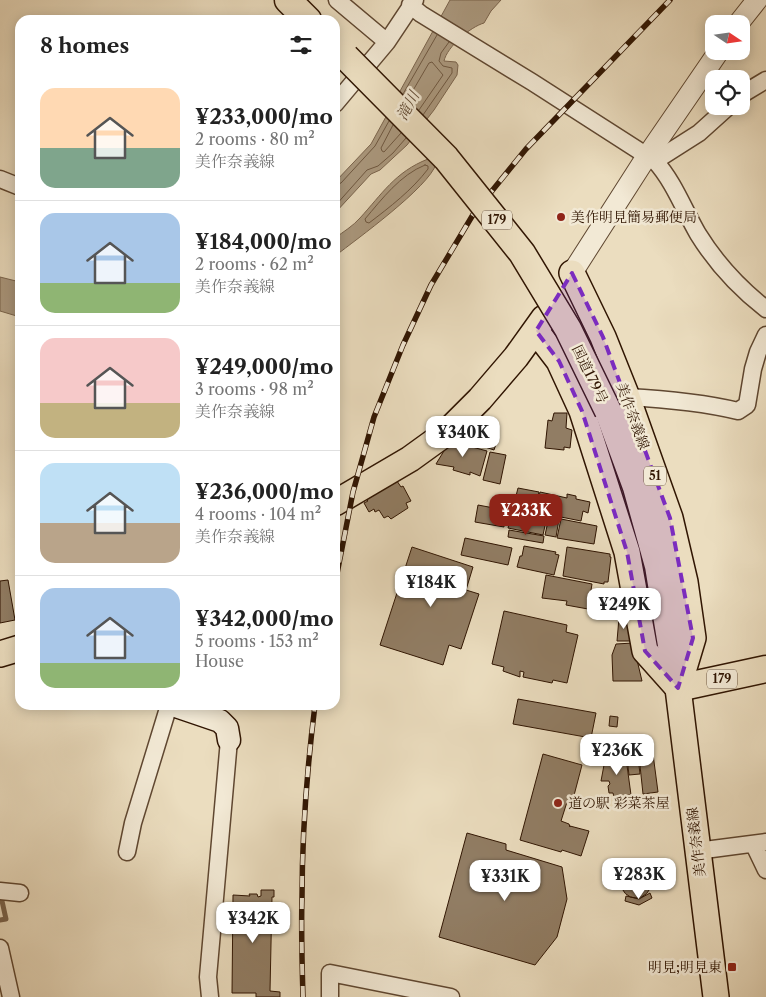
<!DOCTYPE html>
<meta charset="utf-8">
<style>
:root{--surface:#fff;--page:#f2f2f2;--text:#222;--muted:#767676;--line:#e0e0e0;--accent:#8f2418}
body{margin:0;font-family:"Libre Caslon Text","Noto Serif JP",serif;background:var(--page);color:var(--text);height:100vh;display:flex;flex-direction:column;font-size:19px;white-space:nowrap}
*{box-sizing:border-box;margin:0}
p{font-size:16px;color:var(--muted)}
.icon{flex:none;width:28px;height:28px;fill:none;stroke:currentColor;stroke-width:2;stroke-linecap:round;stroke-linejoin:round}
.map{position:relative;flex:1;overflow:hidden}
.sheet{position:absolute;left:15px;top:15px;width:325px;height:695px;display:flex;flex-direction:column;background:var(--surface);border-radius:15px;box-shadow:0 2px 12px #0003}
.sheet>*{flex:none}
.needle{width:32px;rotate:103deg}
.controls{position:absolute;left:705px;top:15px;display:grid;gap:10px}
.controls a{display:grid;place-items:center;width:45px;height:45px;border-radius:10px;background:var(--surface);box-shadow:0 2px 12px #0003;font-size:25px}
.price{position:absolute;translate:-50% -42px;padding:0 11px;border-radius:10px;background:#fff;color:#222;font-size:16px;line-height:32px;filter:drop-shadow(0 1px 2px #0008)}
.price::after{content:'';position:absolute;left:50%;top:30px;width:15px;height:11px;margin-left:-8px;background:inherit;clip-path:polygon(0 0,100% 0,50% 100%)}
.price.on{background:var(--accent);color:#fff}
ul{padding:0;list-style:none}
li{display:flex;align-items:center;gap:15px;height:125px;padding:0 25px}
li+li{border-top:1px solid var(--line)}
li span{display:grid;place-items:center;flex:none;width:140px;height:100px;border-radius:15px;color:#555}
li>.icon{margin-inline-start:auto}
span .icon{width:60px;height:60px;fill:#fffc;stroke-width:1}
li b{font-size:21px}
h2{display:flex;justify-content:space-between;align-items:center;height:60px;padding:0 25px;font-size:21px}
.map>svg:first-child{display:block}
.water{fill:#ab997f;stroke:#7a644d}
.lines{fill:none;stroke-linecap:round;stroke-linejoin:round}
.shore{stroke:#6e5740;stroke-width:1}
.stream{stroke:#7a644d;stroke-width:5}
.building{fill:#917d64;stroke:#301502}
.minor-casing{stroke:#5f4731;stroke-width:19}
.tertiary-casing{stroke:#5f4731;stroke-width:22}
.secondary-casing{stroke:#301502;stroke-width:25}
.primary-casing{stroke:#301502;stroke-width:28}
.trunk-casing{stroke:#301502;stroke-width:29}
.minor{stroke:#f2e9d5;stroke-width:16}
.tertiary{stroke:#f2e9d5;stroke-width:20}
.secondary{stroke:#f2e9d5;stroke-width:22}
.primary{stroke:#ebddbf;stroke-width:25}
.trunk{stroke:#ebddbf;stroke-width:26}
.rail-casing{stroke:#301502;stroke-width:5.5}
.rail{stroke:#f2e9d5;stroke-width:4;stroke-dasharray:11;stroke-linecap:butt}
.trunk-bridge-casing{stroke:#301502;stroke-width:29;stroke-linecap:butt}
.trunk-bridge{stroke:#ebddbf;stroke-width:26}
.marked{fill:#7b2cbf;fill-opacity:0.2;stroke:#7b2cbf;stroke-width:4;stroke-dasharray:10 6;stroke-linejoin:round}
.poi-dot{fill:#8f2418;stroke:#f2e9d5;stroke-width:2}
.labels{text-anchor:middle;stroke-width:5;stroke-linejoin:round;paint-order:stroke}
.shield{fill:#f2e9d5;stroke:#6a5541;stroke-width:1}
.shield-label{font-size:12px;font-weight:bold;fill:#301502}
.poi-label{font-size:14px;fill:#301502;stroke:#f2e9d5;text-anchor:start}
.street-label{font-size:14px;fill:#301502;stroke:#f2e9d5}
.water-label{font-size:15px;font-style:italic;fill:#614a34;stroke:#f2e9d5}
</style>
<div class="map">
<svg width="766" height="997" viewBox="0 0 766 997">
<rect width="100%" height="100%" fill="#ebddbf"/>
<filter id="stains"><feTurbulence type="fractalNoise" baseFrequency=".004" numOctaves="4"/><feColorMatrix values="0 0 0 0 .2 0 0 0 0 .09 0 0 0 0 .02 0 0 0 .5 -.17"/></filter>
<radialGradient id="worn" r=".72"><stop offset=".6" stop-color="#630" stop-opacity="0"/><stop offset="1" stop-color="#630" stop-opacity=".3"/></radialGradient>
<path class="water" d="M450,0H501L491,11L484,23C470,27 447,47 444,61L456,62L458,65L457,75L434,110L407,145L380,170L371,174L335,213V182L371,144Z
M428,159L436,164C429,187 357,239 335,256V238C343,232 353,226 360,218C382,194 395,172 428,159Z
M0,277L20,282V317L0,311Z"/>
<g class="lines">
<path class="shore" d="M403,94L437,35
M408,99L429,63L432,62L443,75L419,110
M423,115L452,73V68L443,66L439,61L441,53L449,42
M393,125L381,148L382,151L384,152L401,133
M425,165L428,166V169C412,190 390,207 369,223L366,222L365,219C382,199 400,175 425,165Z
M335,185L341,183L375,146L389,121
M335,206L367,170L378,166L393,153L406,138"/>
<path class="stream" d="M0,920L6,919L2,901"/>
</g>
<path class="building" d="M554,413H567L566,428L572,430L570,448L564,447V450L545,448L548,420L552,421Z
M481,439L496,444L494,450L479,445Z
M450,441L487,451L480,476L470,472V475L453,470L454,467L436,464Z
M490,452L506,455L500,484L483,480Z
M397,481L401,487L403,486L411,501L406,503L408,508L391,519L388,516L384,518L379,510L375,512L374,509L369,512L364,503L368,501L366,499Z
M518,488L539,492L534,513L547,516L543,535L508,528Z
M540,492L567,498V494L576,496V499L590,502L588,513L583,511L581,521L536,512Z
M478,505L510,511L508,525H504V527L475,522Z
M549,517L559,519L556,537L545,535Z
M561,519L597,526L594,544L557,538Z
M509,530L544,536L543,543L508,537Z
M465,538L512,548L508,565L461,555Z
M524,546L556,552L555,554L559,555L554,575L517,567L520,556H522Z
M412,547L473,567L466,590L479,594L461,649L449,645L443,665L380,645Z
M567,547L610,554V557H611L608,582H604V584L563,576Z
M546,575L592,584L588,609L566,605L567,601L542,598Z
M8,580L15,620L0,623V581Z
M504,611L567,625L566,632L578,635L567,683L553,680L552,683L523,677L524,672L520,671V677L503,671L504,667L492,664Z
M627,617L631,641H617L619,618Z
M633,643L642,681H613L612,655L616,644Z
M518,699L596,713L591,738L513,724Z
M610,716L618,717L617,727L609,726Z
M543,754L582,765L572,803L567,802L561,821L569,824L570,827V826L589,831L581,856L562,850L561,852L520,840Z
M627,754V757L626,758L631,795L614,797L613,793H609L608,786L610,784L609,781H601L604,765L610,764L608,756Z
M653,754L658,792L643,794L639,756Z
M638,757L640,774L629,775L627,758Z
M467,833L506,844V850L562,867L567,899L557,937L535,965L439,937Z
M621 883a15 15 0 1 1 30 0a15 15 0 1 1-30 0Z
M261,890H274V897H272L270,991L280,992V997H256V993H232L233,895L250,896L249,894H257L258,897L261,896Z
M650,893L652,898L639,905L625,901L626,896L639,899Z"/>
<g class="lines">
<defs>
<path id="minor" d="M337,0L387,42
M410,5L421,14L532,82L655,161L699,133L729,106
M741,95L766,80
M335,104L387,42L415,0
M655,161C674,182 684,210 698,234C716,263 739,288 766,309
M0,179L20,187
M620,399L627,397C664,399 701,402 738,411L747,405L753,369L758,352L766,335
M754,845L766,870
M697,851L766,842
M127,852L133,823L169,705
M0,891L20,893
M0,948L11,997
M210,997L208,977L229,740
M330,997V973L451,997"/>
<path id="tertiary" d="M738,24L757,0
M572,273L647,156L719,51"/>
<path id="secondary" d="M173,705L220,721L227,728L229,740"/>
<path id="primary" d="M572,273L603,337L627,397L670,518L685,582L693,638L678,688L716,997
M536,331L559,361L582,411L627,552L645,651L678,688
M335,503L410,459L446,433L480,399L516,357L544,318
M0,654L20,648"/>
<path id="trunk" d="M288,0L308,20
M608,411L636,487L658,566L678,688L766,669"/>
</defs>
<use href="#minor" class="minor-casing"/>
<use href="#tertiary" class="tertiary-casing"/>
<use href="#secondary" class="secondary-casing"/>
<use href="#primary" class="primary-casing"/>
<use href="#trunk" class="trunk-casing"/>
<use href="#minor" class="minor"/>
<use href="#tertiary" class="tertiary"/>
<use href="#secondary" class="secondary"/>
<use href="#primary" class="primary"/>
<use href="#trunk" class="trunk"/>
<defs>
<path id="rail" d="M335,584L353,492L374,417L403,345L431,285L474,213L526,149L670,0
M303,997C302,964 301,931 302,898C302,834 307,769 315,705"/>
</defs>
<use href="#rail" class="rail-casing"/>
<use href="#rail" class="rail"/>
<defs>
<path id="trunk-bridge" d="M346,57L446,158L522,253L568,329L608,411"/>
</defs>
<use href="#trunk-bridge" class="trunk-bridge-casing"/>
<use href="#trunk-bridge" class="trunk-bridge"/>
</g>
<path class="marked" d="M572,273L603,337L670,518L693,638L678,688L645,651L627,552L582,411L559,361L536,331Z"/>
<g class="poi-dot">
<circle cx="561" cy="217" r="5"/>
<circle cx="558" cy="803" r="5"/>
<rect x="727" y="962" width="10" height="10" rx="2.5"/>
</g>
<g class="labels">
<g class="shield">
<rect x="482" y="210.5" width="30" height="19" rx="4"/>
<rect x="644" y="466.5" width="22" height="19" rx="4"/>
<rect x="707" y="669.5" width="30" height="19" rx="4"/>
</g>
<g class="shield-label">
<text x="497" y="224">179</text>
<text x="655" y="480">51</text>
<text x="722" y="683">179</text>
</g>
<g class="poi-label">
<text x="571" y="222">美作明見簡易郵便局</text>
<text x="568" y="808">道の駅 彩菜茶屋</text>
<text x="722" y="972" text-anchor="end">明見;明見東</text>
</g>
<g class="street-label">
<text transform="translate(590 374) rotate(64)" y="5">国道179号</text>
<text transform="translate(633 416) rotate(70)" y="5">美作奈義線</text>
<text transform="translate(696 842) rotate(-97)" y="5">美作奈義線</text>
</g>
<g class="water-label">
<text transform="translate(408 106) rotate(-62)" y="5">滝川</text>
</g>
</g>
<rect width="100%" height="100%" filter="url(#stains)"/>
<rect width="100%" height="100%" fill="url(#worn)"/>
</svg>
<div class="controls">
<a><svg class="needle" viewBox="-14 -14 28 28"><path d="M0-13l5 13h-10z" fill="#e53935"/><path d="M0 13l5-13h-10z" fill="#767676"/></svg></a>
<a><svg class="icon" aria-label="locate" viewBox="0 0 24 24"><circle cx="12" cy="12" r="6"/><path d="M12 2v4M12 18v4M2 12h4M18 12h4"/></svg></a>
</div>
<b class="price" style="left:463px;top:458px">¥340K</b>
<b class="price on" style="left:526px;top:536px">¥233K</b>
<b class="price" style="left:431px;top:608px">¥184K</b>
<b class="price" style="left:624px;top:630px">¥249K</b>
<b class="price" style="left:617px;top:776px">¥236K</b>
<b class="price" style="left:639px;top:900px">¥283K</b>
<b class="price" style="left:505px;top:902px">¥331K</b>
<b class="price" style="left:253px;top:944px">¥342K</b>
<section class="sheet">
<h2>8 homes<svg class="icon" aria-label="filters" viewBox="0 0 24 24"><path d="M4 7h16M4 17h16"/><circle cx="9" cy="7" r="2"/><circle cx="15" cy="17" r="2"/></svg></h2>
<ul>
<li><span style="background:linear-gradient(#ffd9b3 60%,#7fa58c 0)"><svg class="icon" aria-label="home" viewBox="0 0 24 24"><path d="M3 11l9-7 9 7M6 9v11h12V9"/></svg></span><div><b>¥233,000/mo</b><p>2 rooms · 80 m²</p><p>美作奈義線</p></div></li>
<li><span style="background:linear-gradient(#a9c7e8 70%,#8fb573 0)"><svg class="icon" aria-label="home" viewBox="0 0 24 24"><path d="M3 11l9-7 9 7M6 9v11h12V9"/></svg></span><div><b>¥184,000/mo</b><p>2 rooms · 62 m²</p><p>美作奈義線</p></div></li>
<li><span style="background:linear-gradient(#f6c9c9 65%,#c2b280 0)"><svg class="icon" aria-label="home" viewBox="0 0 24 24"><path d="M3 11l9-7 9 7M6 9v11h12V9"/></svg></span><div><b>¥249,000/mo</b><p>3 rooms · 98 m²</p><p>美作奈義線</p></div></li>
<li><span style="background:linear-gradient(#bfe0f5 60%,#b9a48a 0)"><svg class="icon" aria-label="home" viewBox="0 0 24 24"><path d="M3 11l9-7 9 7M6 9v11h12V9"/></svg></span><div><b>¥236,000/mo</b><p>4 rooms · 104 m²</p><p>美作奈義線</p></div></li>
<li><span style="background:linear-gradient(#a9c7e8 75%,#8fb573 0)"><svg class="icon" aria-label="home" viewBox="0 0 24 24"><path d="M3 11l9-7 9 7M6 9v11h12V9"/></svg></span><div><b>¥342,000/mo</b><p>5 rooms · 153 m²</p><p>House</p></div></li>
</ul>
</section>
</div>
